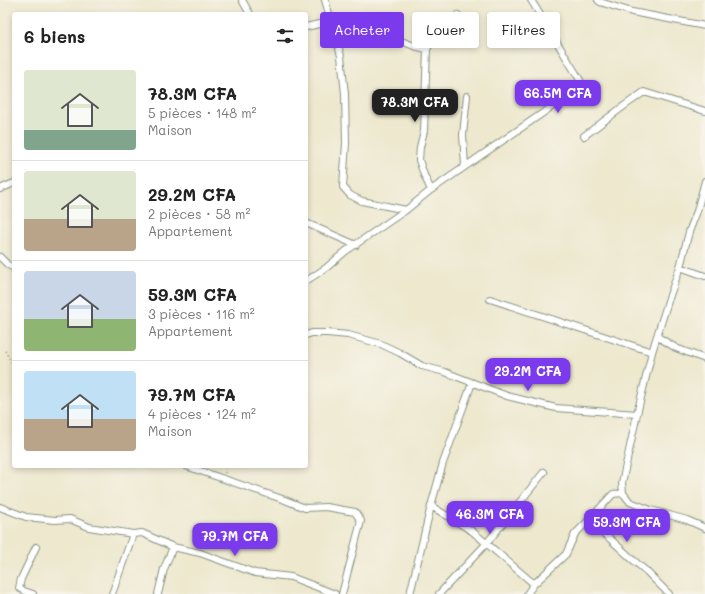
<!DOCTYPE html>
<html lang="fr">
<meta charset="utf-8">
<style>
:root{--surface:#fff;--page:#f6f6f6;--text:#222;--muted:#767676;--line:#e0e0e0;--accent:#7c3aed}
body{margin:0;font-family:Mali,sans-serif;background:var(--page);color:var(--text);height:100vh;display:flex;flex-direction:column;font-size:15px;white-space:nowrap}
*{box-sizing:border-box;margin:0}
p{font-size:13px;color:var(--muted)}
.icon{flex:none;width:22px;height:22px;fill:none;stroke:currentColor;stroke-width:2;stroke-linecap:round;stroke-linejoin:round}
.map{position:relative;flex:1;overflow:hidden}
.panel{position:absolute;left:12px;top:12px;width:296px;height:456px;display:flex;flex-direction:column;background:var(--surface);border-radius:4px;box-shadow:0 2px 6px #0003}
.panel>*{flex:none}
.top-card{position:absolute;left:320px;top:12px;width:325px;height:36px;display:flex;gap:8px}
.price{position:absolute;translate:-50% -34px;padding:0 9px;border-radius:8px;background:var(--accent);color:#fff;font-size:13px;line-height:26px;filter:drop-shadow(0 1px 2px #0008)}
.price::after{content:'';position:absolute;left:50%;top:24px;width:12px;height:9px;margin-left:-6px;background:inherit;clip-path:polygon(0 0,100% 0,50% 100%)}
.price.current{background:#222;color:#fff}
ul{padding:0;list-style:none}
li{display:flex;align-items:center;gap:12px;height:100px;padding:0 12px}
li+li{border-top:1px solid var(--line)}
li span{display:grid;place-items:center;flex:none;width:112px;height:80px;border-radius:4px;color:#555}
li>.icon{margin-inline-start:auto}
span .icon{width:48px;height:48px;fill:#fffc;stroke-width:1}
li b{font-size:17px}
h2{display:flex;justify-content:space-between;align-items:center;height:48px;padding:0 12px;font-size:17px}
.pill{padding:0 14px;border-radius:4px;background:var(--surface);box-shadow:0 2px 6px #0003;font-size:14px;line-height:36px}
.pill.current{background:var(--accent);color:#fff}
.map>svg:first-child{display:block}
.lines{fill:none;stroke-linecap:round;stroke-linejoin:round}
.street-casing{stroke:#869281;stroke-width:8}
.path{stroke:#869281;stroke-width:1.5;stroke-dasharray:1 3;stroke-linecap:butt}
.street{stroke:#fff;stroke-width:6}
</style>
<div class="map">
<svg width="705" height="594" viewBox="0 0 705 594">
<rect width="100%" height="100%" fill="#f7f3e8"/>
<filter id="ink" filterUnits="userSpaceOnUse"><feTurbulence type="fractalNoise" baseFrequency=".025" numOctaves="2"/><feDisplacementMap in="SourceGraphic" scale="8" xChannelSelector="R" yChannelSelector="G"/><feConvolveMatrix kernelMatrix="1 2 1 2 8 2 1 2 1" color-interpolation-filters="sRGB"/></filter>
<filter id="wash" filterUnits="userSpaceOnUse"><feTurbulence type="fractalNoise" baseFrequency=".012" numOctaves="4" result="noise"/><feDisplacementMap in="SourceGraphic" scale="16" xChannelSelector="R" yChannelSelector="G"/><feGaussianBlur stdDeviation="0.9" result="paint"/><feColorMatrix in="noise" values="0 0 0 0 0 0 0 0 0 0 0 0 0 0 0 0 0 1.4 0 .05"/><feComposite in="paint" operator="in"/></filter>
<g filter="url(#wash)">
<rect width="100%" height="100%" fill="#ede8ce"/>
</g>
<g filter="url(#ink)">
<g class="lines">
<defs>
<path id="street" d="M242,0L250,14
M325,0L341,56L345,94L346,143L343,187L350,195L362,201L406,210
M598,0L600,2L632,12L705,26
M306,27L319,24L370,26L389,36L414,46L427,49L439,31L458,15
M427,49L424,131L420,147L419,160L424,175L431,190
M584,136L624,106L644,92L705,111
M465,166L463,135L467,96
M705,181L697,211L689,232L680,267L668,301L652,352L637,414L622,483L623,493L630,502L651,510L687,520L705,528
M0,189L14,183
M306,223L356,245
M0,257L8,265L14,268
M680,267L705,276
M306,281L326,268L346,251L406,210L431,190L569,95L577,88L580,80L531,0
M490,299L652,352
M306,335L312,333H327L348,335L381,344L400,353L422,366L445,372L507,396L556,408L637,414
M658,337L676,348L705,359
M186,466L285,500L305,508L326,507L355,512L361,521L342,594
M623,493L613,494L589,520L596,528L607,536L632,559L646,571L669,594
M431,506L472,531L534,584
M0,507L26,517L55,520L70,519L89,527L133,534L142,533L173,547L200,553L255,573L291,577L335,594
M33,594L24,591L19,588L21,579L36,547
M112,594L133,534
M158,594L164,569L173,547
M410,594L431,506L443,463L472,383
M439,594L486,544L544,472
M527,594L534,584L566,554L575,534L589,520"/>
</defs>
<use href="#street" class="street-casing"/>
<path class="path" d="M5,351L14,366
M225,473L227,466"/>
<use href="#street" class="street"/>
</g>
</g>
</svg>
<b class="price" style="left:558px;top:114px">66.5M CFA</b>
<b class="price current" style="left:415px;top:123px">78.3M CFA</b>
<b class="price" style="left:528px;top:392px">29.2M CFA</b>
<b class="price" style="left:490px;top:535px">46.3M CFA</b>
<b class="price" style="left:627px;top:543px">59.3M CFA</b>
<b class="price" style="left:235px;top:557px">79.7M CFA</b>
<div class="top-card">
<a class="pill current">Acheter</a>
<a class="pill">Louer</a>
<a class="pill">Filtres</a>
</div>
<section class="panel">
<h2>6 biens<svg class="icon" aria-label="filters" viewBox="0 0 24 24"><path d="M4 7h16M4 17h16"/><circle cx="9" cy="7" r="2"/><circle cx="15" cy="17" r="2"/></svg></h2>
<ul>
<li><span style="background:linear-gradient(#dfe7d0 75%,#7fa58c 0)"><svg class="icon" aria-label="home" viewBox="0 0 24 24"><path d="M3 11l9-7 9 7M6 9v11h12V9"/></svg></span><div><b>78.3M CFA</b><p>5 pièces · 148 m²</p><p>Maison</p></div></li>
<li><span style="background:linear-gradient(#dfe7d0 60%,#b9a48a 0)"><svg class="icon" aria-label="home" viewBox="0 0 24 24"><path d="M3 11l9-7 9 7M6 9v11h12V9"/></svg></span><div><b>29.2M CFA</b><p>2 pièces · 58 m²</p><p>Appartement</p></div></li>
<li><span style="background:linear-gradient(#c9d6e8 60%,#8fb573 0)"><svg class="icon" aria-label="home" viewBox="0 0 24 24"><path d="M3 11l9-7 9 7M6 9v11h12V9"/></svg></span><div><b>59.3M CFA</b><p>3 pièces · 116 m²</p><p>Appartement</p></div></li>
<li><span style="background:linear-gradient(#bfe0f5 60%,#b9a48a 0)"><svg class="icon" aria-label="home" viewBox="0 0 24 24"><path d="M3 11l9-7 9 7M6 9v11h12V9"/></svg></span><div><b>79.7M CFA</b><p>4 pièces · 124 m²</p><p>Maison</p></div></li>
</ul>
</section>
</div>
